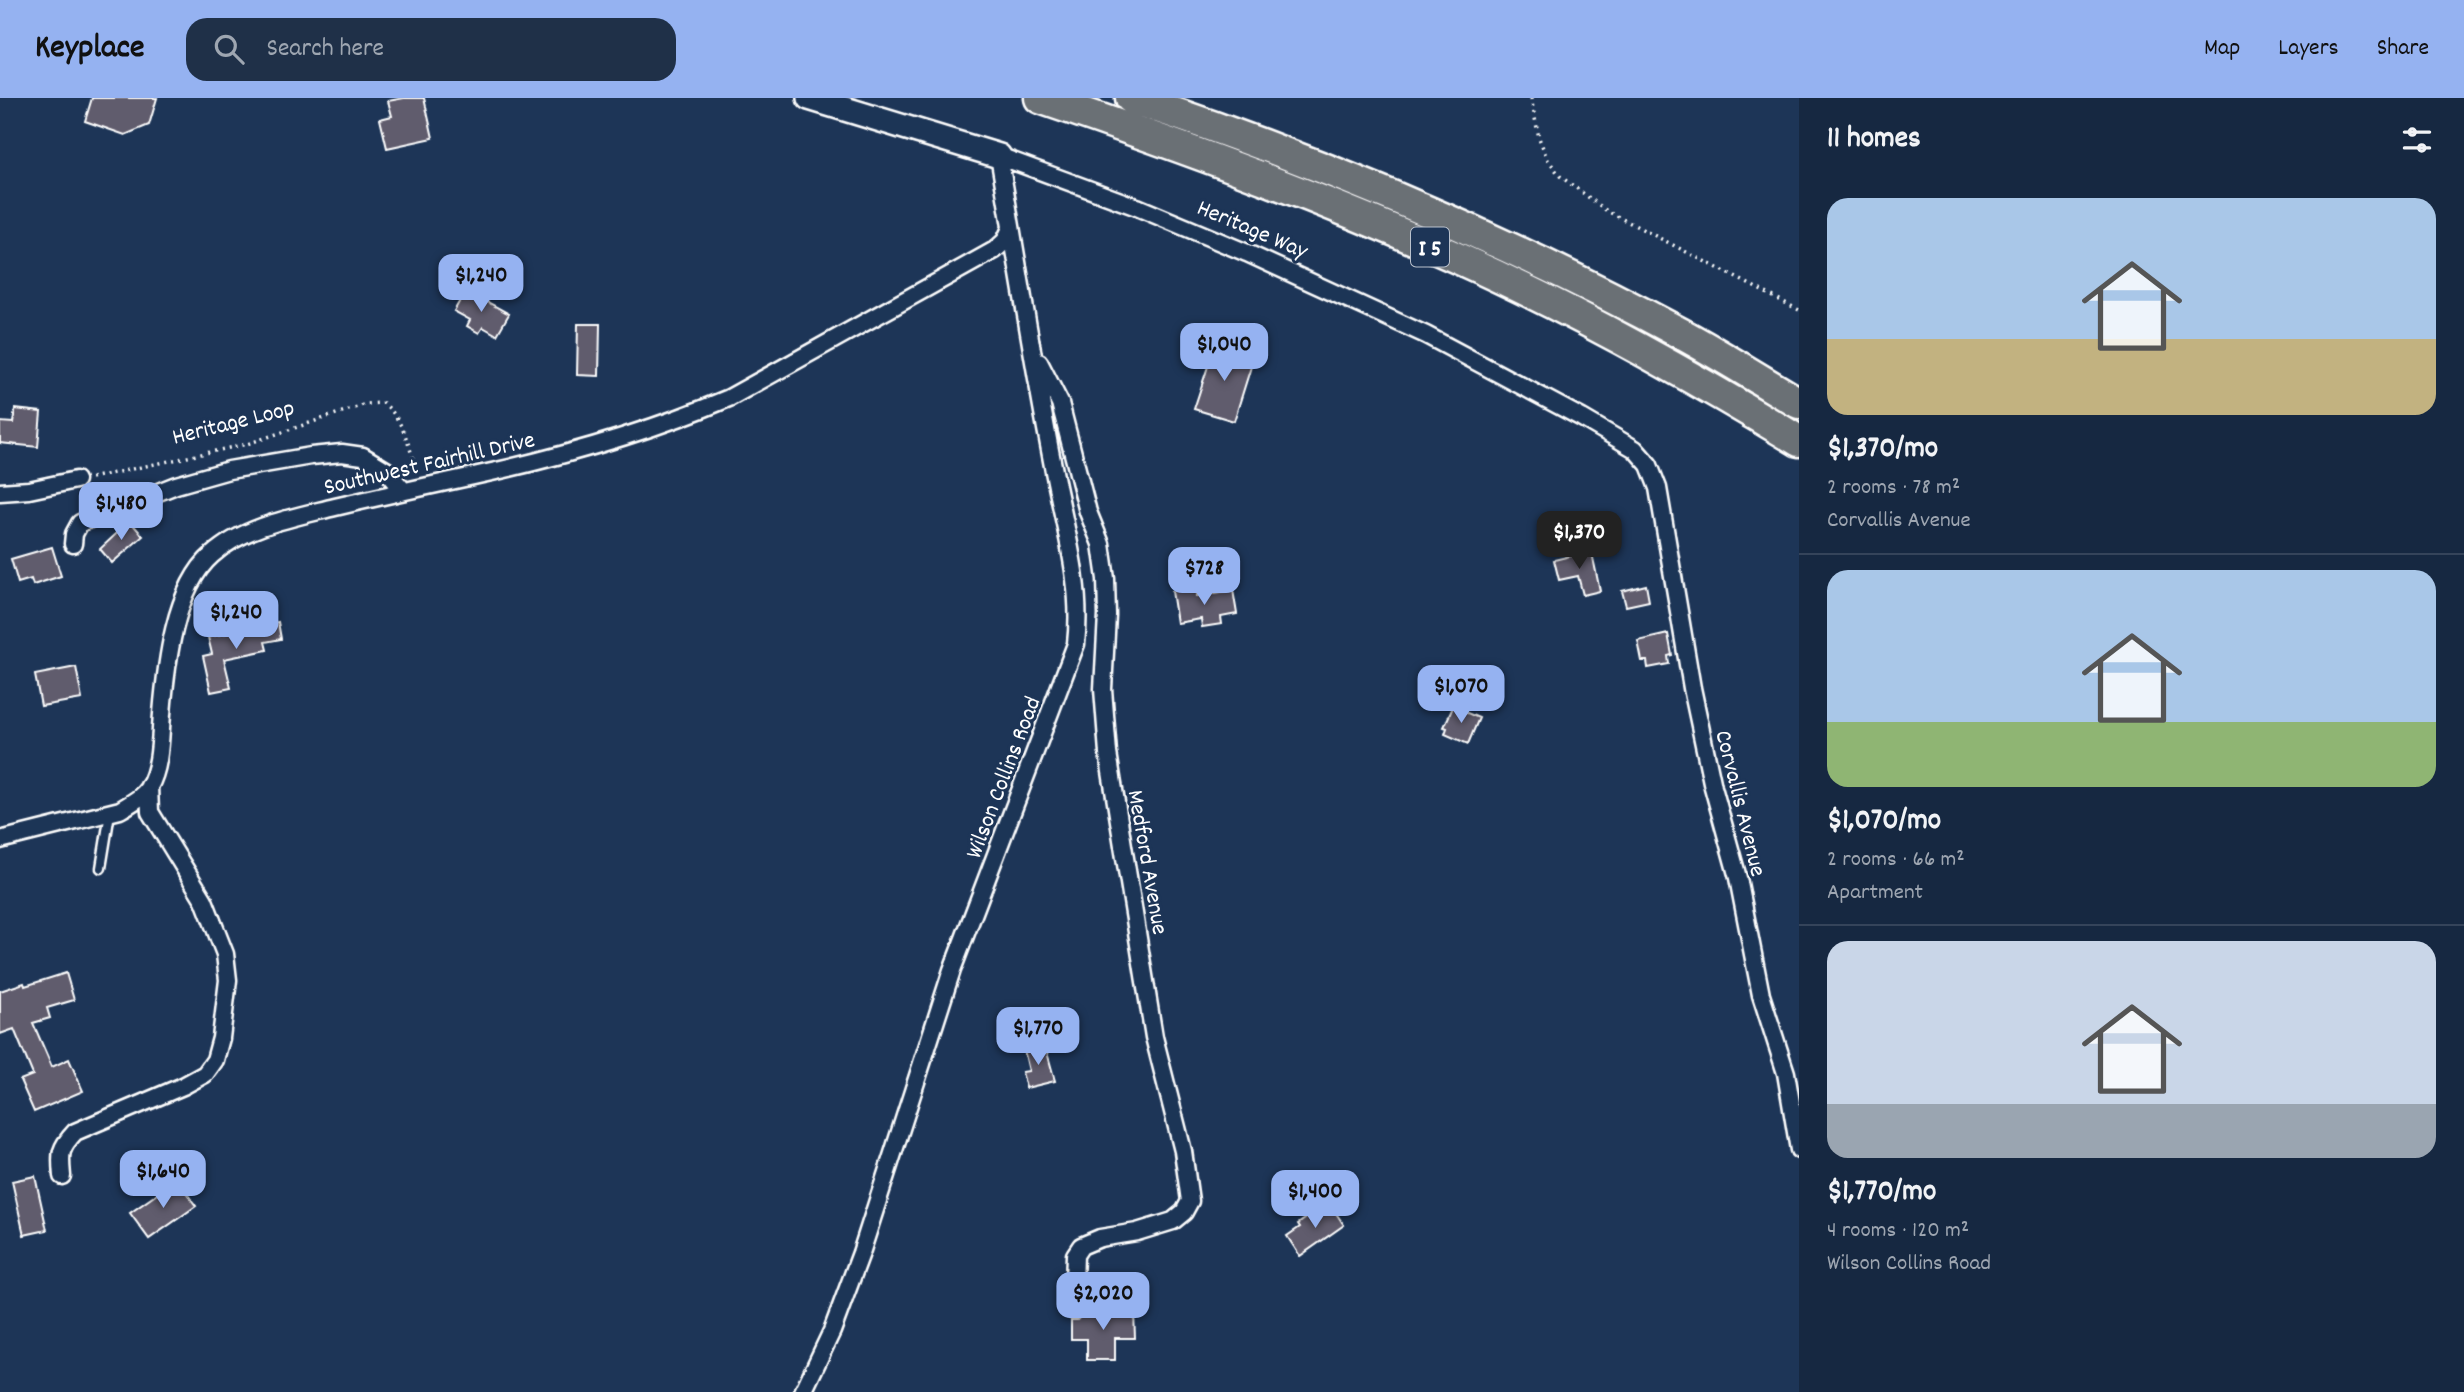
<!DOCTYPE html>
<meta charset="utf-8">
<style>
:root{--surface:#162841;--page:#1f3048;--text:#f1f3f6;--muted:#9ea6b1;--line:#35445a;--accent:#95b2f1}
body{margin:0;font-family:Dekko,sans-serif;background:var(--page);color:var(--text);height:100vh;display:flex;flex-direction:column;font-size:26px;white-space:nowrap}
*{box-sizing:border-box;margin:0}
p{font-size:23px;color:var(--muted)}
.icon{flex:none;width:38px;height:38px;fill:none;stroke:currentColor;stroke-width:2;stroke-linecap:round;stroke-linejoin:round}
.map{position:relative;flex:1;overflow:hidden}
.side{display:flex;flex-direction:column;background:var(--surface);width:665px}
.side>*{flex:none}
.price{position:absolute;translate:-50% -60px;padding:0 16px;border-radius:14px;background:var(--accent);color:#111;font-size:23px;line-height:46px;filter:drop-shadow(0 2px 4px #0008)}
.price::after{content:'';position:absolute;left:50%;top:42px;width:21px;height:16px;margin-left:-10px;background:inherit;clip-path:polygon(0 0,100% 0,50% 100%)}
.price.active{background:#222;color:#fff}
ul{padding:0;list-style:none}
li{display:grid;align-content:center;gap:14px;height:371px;padding:0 28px}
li+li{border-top:2px solid var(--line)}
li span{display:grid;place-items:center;height:217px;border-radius:21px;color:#555}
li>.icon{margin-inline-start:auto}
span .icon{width:126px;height:126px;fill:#fffc;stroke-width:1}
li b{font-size:30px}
h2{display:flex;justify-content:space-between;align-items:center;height:84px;padding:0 28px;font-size:30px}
header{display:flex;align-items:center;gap:42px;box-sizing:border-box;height:98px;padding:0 35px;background:var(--accent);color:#111}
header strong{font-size:33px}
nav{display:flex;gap:38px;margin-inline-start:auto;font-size:24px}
.search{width:490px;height:63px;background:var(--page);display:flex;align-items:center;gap:18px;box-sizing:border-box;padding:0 24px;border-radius:21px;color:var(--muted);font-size:26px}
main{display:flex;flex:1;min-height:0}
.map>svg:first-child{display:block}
.building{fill:#605b6d;stroke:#fff;stroke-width:2}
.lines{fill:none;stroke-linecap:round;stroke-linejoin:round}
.lane-casing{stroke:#fff;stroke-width:13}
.street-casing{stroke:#fff;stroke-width:21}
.secondary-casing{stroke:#fff;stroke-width:28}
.highway-casing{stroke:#fff;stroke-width:35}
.path{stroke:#fff;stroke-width:3.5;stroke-dasharray:2 5;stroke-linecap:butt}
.lane{stroke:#1d3557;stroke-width:8}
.street{stroke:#1d3557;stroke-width:16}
.secondary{stroke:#1d3557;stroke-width:23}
.highway{stroke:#6b6f75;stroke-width:30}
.labels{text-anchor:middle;stroke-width:6;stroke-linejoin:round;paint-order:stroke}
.shield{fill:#1d3557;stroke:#bbc2cd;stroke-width:2}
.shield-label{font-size:23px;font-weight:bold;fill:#fff}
.street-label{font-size:24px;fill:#fff;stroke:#1d3557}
</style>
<header>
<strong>Keyplace</strong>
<div class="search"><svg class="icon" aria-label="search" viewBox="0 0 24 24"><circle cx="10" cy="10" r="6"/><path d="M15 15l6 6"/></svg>Search here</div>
<nav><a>Map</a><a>Layers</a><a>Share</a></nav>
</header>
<main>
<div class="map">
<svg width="1799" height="1294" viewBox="0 0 1799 1294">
<rect width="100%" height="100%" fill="#1d3557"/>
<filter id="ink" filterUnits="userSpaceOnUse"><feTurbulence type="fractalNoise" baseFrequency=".0143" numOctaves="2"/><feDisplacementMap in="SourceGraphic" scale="14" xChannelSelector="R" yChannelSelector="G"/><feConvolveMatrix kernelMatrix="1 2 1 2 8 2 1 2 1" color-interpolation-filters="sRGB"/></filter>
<g filter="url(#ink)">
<path class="building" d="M92,0H157L149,27L125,37L85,23Z
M404,0H424L433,40L387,50L380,21L392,18L388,3Z
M466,192L509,216L497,237L483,229L479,235L467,228L470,222L454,213Z
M578,226H600L599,278L577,277Z
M1215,247L1254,259L1234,323L1194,311Z
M15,311L41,314L38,349L0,345V324L13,325Z
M130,423L143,438L112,465L100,451Z
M52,449L61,478L33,487L31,481L18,485L11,461Z
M1587,454L1592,455L1600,493L1583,497L1578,478L1559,482L1554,462Z
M1646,487L1649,503L1626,508L1622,493Z
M1189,490L1190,494L1197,493V498L1233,492L1237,516L1221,519L1222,526L1202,529L1201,521L1177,525L1172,493Z
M278,524L281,541L265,544L267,552L224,561L231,590L211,594L203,558L212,556L208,539Z
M1668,536L1672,557L1668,558L1669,566L1648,570L1647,563H1642L1638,543Z
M76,569L82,601L41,608L35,577Z
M1453,609L1479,620L1468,646L1445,636L1447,630L1444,629Z
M66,875L74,902L47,910L50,920L33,925L52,969L69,961L83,993L34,1014L20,982L33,977L14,931L0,936V893L24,885L25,888Z
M1045,947L1055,983L1026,990L1022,974L1029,973L1024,952Z
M35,1078L47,1132L24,1137L12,1083Z
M177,1082L196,1108L149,1141L130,1115Z
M1331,1108L1344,1127L1300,1158L1287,1138L1300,1129L1298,1126L1315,1114L1317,1117Z
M1090,1213H1134L1135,1240H1115V1262H1087V1241H1071V1222H1077L1082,1217H1090Z"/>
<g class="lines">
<defs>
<path id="lane" d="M101,770L110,715"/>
<path id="street" d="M999,58L1137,109L1247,155L1426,237L1582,320L1635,351L1649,367L1658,390L1692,590L1713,689L1738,780L1761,897L1786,975L1799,1052
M1039,264L1060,305L1088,414L1101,446L1106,481L1107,517L1103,591L1108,655L1154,939L1183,1053L1190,1103L1184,1114L1173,1123L1137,1134L1100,1140L1081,1148L1075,1157L1073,1212
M0,394L29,392L76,382
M73,446L74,436L80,425L176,387L229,372L311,358L342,355L363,358L386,372L403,392
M0,742L120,712C131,705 142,700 149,689C161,668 160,639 162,616C166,568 174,490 212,457C244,428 295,419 335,409C390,396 446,384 501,372C578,354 656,331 729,300L995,152L1005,143L1011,130
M62,1078C60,1056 59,1051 75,1034L183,988L205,976L215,962L221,940L228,882L225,856L204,802L150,714L149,688
M803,1294L832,1233L861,1155L952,872L1076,546C1083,485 1064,428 1053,368C1033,265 1017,161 999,58"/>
<path id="secondary" d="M809,0L999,58"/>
<path id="highway" d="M1040,0C1183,49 1326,101 1464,163C1580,215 1690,277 1799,343
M1131,0C1319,63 1505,141 1680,235C1721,257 1760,282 1799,305"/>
</defs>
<use href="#lane" class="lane-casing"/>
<use href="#street" class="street-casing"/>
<use href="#secondary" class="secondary-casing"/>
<use href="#highway" class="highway-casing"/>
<path class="path" d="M1531,0L1539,40L1547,60L1560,78L1607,113L1799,212
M91,380L247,346L366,306L383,305C404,321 408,349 418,373"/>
<use href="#lane" class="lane"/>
<use href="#street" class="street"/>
<use href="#secondary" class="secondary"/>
<use href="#highway" class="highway"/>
</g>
</g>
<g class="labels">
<rect class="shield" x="1411" y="129.5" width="38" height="39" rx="5"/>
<g class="shield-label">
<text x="1430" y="157">I 5</text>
</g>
<g class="street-label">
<text transform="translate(1253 130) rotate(23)" y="8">Heritage Way</text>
<text transform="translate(233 323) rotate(-14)" y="8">Heritage Loop</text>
<text transform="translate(429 364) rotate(-13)" y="8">Southwest Fairhill Drive</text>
<text transform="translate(1002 679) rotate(-69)" y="8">Wilson Collins Road</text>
<text transform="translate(1742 705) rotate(76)" y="8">Corvallis Avenue</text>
<text transform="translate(1149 764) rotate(80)" y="8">Medford Avenue</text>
</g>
</g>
</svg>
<b class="price" style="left:481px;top:216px">$1,240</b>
<b class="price" style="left:1224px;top:285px">$1,040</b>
<b class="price" style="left:121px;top:444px">$1,480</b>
<b class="price active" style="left:1579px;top:473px">$1,370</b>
<b class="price" style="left:1204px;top:509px">$728</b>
<b class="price" style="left:236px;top:553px">$1,240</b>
<b class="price" style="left:1461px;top:627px">$1,070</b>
<b class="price" style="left:1038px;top:969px">$1,770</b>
<b class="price" style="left:163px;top:1112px">$1,640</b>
<b class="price" style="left:1315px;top:1132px">$1,400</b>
<b class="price" style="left:1103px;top:1234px">$2,020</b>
</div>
<section class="side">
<h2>11 homes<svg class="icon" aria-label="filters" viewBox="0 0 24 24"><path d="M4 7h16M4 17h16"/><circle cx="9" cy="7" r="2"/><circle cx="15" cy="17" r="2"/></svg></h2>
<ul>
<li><span style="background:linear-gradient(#a9c7e8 65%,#c2b280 0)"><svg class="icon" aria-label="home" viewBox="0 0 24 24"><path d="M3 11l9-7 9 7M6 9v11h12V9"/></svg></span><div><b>$1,370/mo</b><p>2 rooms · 78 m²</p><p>Corvallis Avenue</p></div></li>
<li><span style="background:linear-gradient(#a9c7e8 70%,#8fb573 0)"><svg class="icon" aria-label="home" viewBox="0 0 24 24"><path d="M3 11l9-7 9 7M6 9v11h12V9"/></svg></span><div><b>$1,070/mo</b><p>2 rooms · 66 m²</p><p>Apartment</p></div></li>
<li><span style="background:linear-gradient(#c9d6e8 75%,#9aa5b1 0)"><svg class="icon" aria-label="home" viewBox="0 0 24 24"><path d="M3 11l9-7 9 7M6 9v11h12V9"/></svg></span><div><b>$1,770/mo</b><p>4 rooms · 120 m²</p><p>Wilson Collins Road</p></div></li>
</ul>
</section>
</main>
